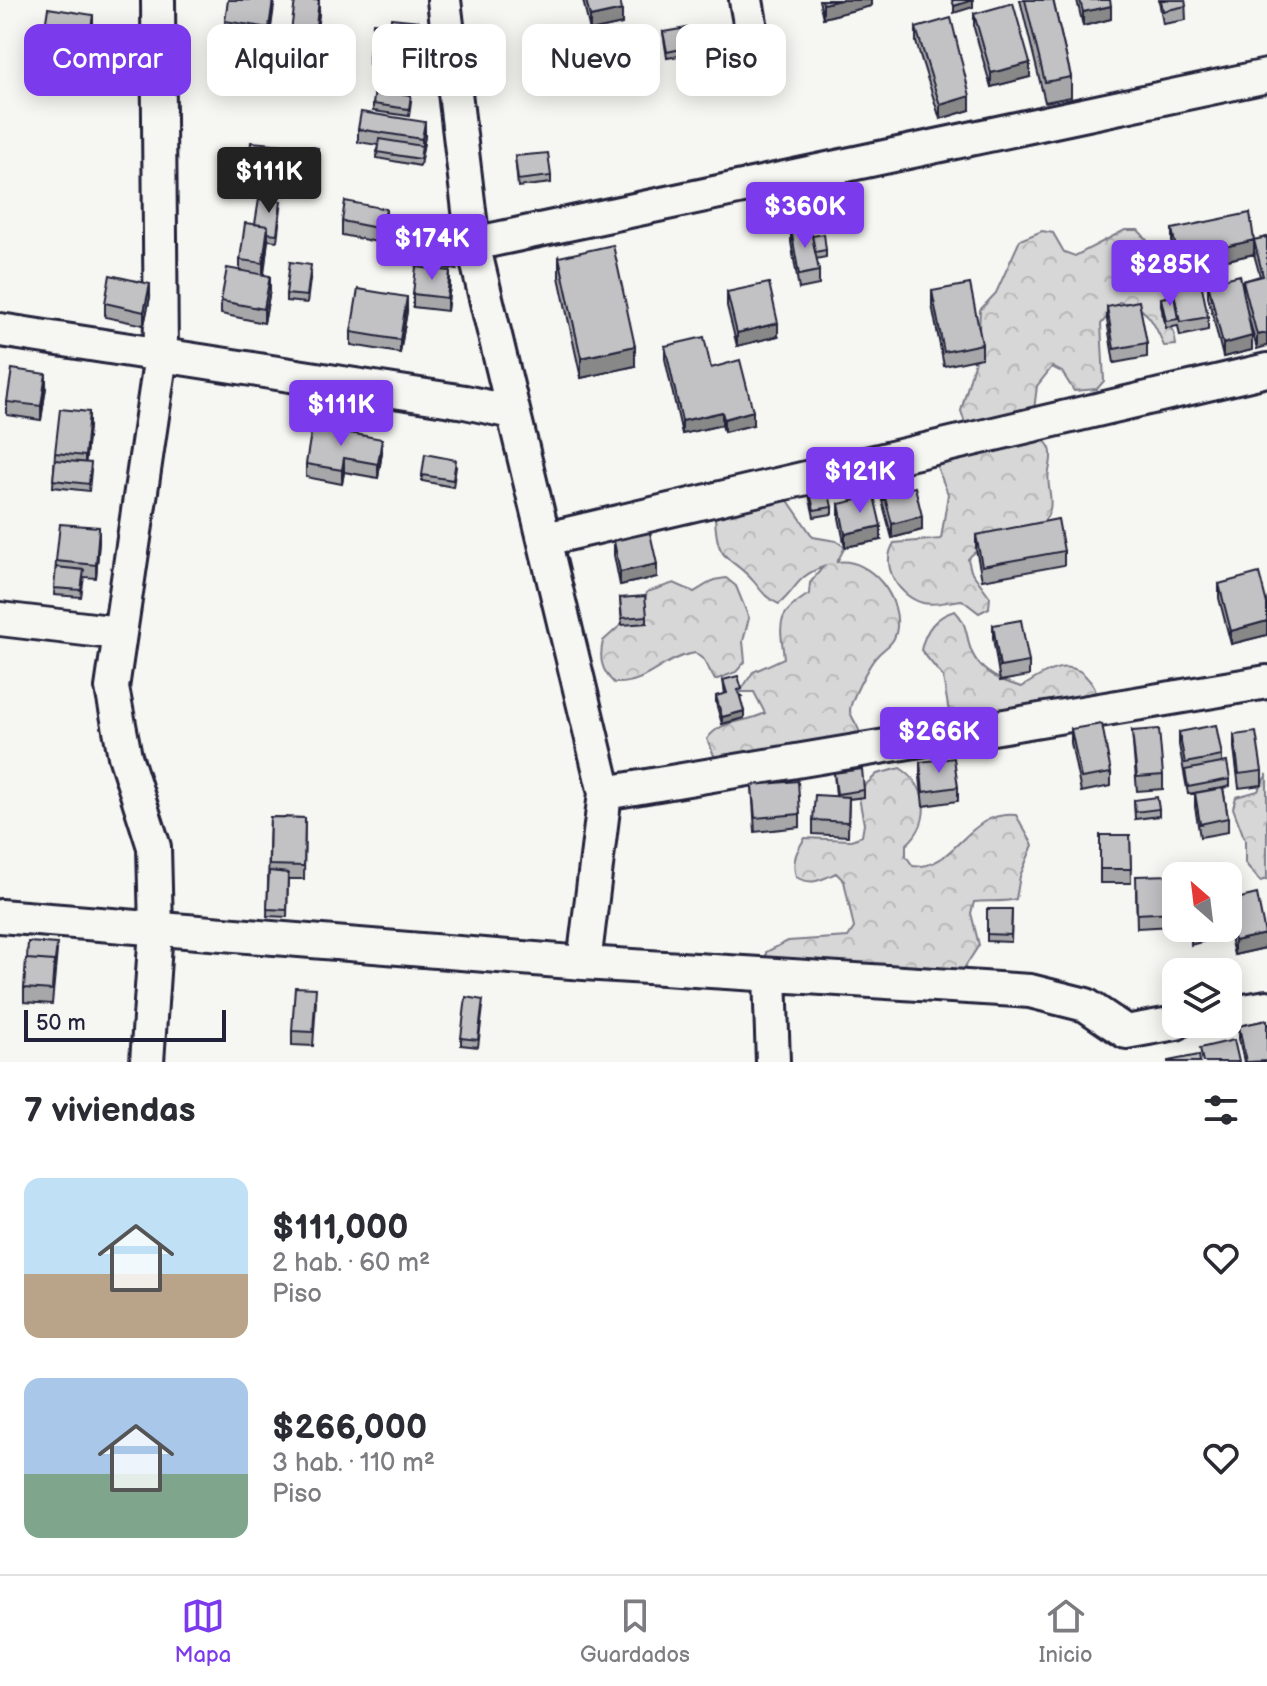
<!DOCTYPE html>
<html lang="es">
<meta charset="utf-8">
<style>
:root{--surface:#fff;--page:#f7f7f7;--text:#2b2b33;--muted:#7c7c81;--line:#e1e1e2;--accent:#7c3aed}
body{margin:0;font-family:"Balsamiq Sans",sans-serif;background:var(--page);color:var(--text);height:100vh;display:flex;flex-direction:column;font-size:30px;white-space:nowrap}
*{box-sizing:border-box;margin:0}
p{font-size:26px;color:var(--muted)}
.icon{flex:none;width:44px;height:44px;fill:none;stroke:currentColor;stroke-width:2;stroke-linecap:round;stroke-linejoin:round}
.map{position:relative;height:1062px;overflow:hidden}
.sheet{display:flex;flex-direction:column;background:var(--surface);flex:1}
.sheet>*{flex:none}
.top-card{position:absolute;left:24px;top:24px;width:800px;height:72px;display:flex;gap:16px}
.needle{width:52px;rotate:332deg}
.fabs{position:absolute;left:1162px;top:862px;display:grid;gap:16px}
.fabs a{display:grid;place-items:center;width:80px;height:80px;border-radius:16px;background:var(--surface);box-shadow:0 4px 20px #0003;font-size:40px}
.scale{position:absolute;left:24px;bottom:20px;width:202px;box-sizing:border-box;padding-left:8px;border:4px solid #22223b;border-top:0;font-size:22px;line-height:28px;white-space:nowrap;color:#22223b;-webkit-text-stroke:6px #f6f6f2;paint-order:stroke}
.price{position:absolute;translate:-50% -68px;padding:0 18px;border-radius:8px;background:var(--accent);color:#fff;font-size:26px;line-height:52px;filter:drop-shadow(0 2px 4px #0008)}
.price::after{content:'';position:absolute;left:50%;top:48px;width:24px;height:18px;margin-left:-12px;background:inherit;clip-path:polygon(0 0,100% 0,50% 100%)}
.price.on{background:#222;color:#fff}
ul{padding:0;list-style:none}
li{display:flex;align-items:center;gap:24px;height:200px;padding:0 24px}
li span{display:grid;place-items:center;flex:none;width:224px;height:160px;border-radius:16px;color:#555}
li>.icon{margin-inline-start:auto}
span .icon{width:96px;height:96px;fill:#fffc;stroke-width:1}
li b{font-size:34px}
h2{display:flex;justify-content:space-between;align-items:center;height:96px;padding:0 24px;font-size:34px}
.chip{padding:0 28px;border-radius:16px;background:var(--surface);box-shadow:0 4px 20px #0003;font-size:28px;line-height:72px}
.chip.on{background:var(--accent);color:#fff}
.dock{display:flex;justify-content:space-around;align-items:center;height:112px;border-top:2px solid var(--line);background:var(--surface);font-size:22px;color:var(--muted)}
.dock a{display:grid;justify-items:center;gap:4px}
.dock .on{color:var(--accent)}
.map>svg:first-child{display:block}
.forest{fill:url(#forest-crowns);stroke:#7c7c89;stroke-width:2}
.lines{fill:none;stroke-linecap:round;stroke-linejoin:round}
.minor-casing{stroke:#22223b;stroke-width:38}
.minor{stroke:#f6f6f2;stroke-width:32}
.wall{fill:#a7a7a9;stroke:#22223b;stroke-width:2}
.shaded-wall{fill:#888889;stroke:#22223b;stroke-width:2}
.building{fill:#c2c2c4;stroke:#22223b;stroke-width:2}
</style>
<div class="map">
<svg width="1267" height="1062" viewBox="0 0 1267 1062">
<defs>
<pattern id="forest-crowns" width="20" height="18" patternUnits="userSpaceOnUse" patternTransform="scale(2)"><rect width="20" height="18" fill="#d7d7d7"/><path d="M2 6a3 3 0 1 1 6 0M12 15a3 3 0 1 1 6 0" fill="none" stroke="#b8b8b9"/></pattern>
</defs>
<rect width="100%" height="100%" fill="#f6f6f2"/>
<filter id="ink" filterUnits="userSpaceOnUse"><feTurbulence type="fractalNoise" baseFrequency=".0125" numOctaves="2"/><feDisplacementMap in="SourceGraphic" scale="16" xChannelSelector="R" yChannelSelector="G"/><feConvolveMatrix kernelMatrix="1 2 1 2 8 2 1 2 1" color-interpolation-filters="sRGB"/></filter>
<g filter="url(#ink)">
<path class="forest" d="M1125,230H1138C1150,241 1166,271 1167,288C1167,296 1163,306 1162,314L1174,333L1176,345L1164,346C1155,323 1146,304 1119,302L1101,324L1104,381L1097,389L1074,391L1062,372L1052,367L1037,386L1034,410L975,429L965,423L961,411L978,349L980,310L996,293L1020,240L1042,231L1053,233L1064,252L1075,256Z
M1037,435C1053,445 1053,453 1049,471C1046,485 1053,496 1050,509C1042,543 987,534 968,559L971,571L990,597L989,608L979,613L962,600C949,601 935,606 923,603C898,596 880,566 894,543L941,539L948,494L936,464L943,453Z
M776,496L787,499L813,537L836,541L845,547L837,562C871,557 904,600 896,633C893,645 884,648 877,656C869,664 850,701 850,711C851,717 858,726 860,733L851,753L716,760L707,739C721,719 744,724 765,713L754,692H740L753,672L784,658C780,623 775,615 809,594L810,583L823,567C795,577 798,588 779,604C767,599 763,593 755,583C730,553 716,566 715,515Z
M726,578L736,586L749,618L743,641L745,662L736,672L715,680L704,660L695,653C659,659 648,685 614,683C601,670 599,658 603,641L644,604L647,592L674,583L694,592L714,580Z
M955,611C964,620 965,627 968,639C973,669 996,680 1022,687C1043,673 1070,655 1089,680C1096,688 1097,693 1096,703L955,727L950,718L943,677L921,650C925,631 936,616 955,611Z
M900,768C929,786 932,823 906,845V856L913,866C956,870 966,810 1016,815L1033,845L1020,876L1016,899C1000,903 989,900 974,902L971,913L979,945L961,973L766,963V952L788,941L848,937L854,928L844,881L836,873C821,880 812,886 796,877C791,859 798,849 805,838L851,840L862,836L864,824L858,792L877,774Z
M1267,774V879L1260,881L1245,863V840L1233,808L1236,797L1258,791Z"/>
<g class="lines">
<defs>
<path id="minor" d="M444,0L473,244L605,793L584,963
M746,0L750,23
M473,244L1267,76
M0,330L465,402L512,412
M546,539L1267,370
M0,619L119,633
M605,793L1267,682
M0,916L584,963L1030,991L1086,1005L1126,1032L1176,1023
M770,975L773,1062
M1228,1014L1267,1007
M147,1062L156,929L154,847L125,756L112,688L161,355L158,0"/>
</defs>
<use href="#minor" class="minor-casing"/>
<use href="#minor" class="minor"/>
</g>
<path class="wall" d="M274,0L269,42L225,35V21Z
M583,0H620L622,24L590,31Z
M819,0H871V6L823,18Z
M1020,0H1053L1071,77V97L1045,102Z
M1077,0H1110L1111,19L1083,26Z
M1159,0H1185L1186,20L1163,24Z
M319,13L314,56L290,54V40Z
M974,14L1030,77L991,87L974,28Z
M916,28L970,110L940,119L916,42Z
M93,29L87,67L42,60V47Z
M663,32L691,47V54L667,58Z
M419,34L416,68L369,64V57Z
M411,101L409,116L373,111V104Z
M358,129L425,136L420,166L377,158L378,145L358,142Z
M515,156L551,176V183L518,187Z
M318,162L314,195L248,188V174Z
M281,208L277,241L268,240L264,275L270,290L264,323L221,314V301L240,270V260L255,224Z
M342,221L386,223L382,243L342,235Z
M791,229L812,236L826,250V257L816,259L819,271V285L799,289L791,242Z
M1172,229L1254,254L1178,271L1172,243Z
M1267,237L1257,349L1247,311L1252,350L1223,357L1208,297V283L1243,291V281L1260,276L1254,254V240Z
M405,253L460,258L457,270L405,260Z
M559,257L635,366L581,378L559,277Z
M311,272L307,303L286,301V294Z
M1171,278L1208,317V330L1180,336L1178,326L1166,328L1161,305V298L1172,296Z
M450,285L447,311L413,307V294Z
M932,291L982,344V358L944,366L932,305Z
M727,292L778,336L737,346L727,306Z
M150,297L144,325L105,317V303Z
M1107,307L1147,343V357L1114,363L1107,320Z
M407,311L400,353L351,345V332Z
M665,346L711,368L753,425L724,432L722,425L682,434L665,359Z
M46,387L41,420L7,415V402Z
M89,426L85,462L91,470L89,491L53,487L55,453Z
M382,452L378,478L344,472L342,484L306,477V464Z
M456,467L453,487L422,481V475Z
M809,488L832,507V514L814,517L809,495Z
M881,490H900L922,530L892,538L881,497Z
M839,504L881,540L845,547L839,518Z
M976,535L1064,551V565L982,580L976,549Z
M99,541L96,578L84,577L81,597L54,595L56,561Z
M614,541L657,577L620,585L614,555Z
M1219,584L1267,604V635L1231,644L1219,598Z
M620,598L647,616V623L622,625Z
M993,625L1029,662V676L1000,681L993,638Z
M723,680L742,696H740L744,718L722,724L716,703V696L725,694Z
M1071,729L1111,773V786L1081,792L1071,743Z
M1132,731L1163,775V789L1137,791Z
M1179,732L1222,756V763L1230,779V786L1223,788L1228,818V832L1200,837L1195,807V793L1216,789L1188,794L1179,745Z
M1234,735L1262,771V785L1239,788L1234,748Z
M920,762L958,787V801L923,806L920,776Z
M834,773L864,790V797L849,799L848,836L813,834V820L836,796Z
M752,785L800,814V827L755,832Z
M1134,800L1159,809V816L1135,819Z
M270,817L305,818L304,879H288L287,917L267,916Z
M1100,835H1130L1131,883H1100Z
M1136,890L1174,912V926L1137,928Z
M1228,901L1265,948L1234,955L1228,928Z
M987,909H1012L1011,942L987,941Z
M57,951L52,1004L24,1002V988Z
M316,1002L313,1046L292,1045V1031Z
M483,1007L478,1047L461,1045V1038Z
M1267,1020V1062H1244L1239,1039V1026Z"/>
<path class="shaded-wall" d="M273,0H274V6L269,42V28Z
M319,0V13L314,56V43Z
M840,0H871V6L823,18V4Z
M973,0V7L954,13V6Z
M1111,6V19L1083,26V12Z
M622,10V24L590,31V17Z
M93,15V29L87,67V54Z
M419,21V34L416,68V54Z
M1030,63V77L991,87V73Z
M970,96V110L940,119V105Z
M425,122V136L422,153V139Z
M318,148V162L314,195V181Z
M386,209V223L382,243V229Z
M268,226V240L263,277V263Z
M1254,240V254L1178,271V258Z
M450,271V285L447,311V298Z
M270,276V290L264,323V309Z
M150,284V297L144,325V312Z
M407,297V311L400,353V340Z
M778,323V336L737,346V333Z
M1267,333V346L1257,349V335Z
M1252,336V350L1223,357V344Z
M635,346V366L581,378V358Z
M46,374V387L41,420V406Z
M753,411V425L724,432V419Z
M89,412V426L85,469V456Z
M722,412V425L682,434V421Z
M382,439V452L378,478V464Z
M344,458V472L342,484V470Z
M922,516V530L892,538V524Z
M881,526V540L845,547V534Z
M99,527V541L96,578V565Z
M657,564V577L620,585V572Z
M1267,621V635L1231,644V631Z
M744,711V718L722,724V717Z
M1216,931V938L1191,945V938Z
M1265,934V948L1234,955V941Z"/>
<path class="building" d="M228,0H273L269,28L225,21Z
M295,0H319L314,43L290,40Z
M586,0H620L622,10L590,17Z
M822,0H840L823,4Z
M952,0H973L954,6Z
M1025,0H1053L1071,77L1045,82Z
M1080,0H1110L1111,6L1083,12Z
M1161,0H1185L1186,6L1163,11Z
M1013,3L1030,63L991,73L974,14Z
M48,8L93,15L87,54L42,47Z
M391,18L419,21L416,54L388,51Z
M951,18L970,96L940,105L916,28Z
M373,23L390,25L388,58L369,57Z
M687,28L691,47L667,52L663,32Z
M375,90L411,95L409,109L373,104Z
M361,112L425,122L422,139L358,129Z
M379,139L422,146L420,159L377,152Z
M251,142L318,148L314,181L248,174Z
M548,153L551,176L518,180L515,156Z
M259,199L281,201L277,234L268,233V226L255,224Z
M345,201L386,209L382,229L342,221Z
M1250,213L1254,240L1178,258L1172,229Z
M245,223L268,226L263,263L240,260Z
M810,225L819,271L799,275L791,229Z
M824,234L826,250L815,252L812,236Z
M1267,237V333L1257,335L1243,281L1263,276L1254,240Z
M408,241L460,251L457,263L405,253Z
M613,245L635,346L581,358L559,257Z
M290,262L311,265L307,296L286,294Z
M416,267L450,271L447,298L413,294Z
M227,268L270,276L264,309L221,301Z
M1199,272L1208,317L1180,322L1171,278Z
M110,275L150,284L144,312L105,303Z
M1240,275L1252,336L1223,344L1208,283Z
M769,283L778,323L737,333L727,292Z
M970,284L982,344L944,352L932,291Z
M358,289L407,297L400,340L351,332Z
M1174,296L1178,319L1166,321L1161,298Z
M1139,301L1147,343L1114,349L1107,307Z
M704,337L711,368L740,360L753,411L724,419L722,412L682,421L665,346Z
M12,369L46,374L41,406L7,402Z
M60,409L89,412L85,456L55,453Z
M312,426L382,439L378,464L344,458L342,470L306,464Z
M425,454L456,460L453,480L422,475Z
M55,460L91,463L89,484L53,480Z
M827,485L832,507L814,510L809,488Z
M899,485L900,490L884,494V501L881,490Z
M915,487L922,516L892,524L884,494Z
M874,496L881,526L845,534L839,504Z
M1058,519L1064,551L982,566L976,535Z
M60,524L99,527L96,565L56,561Z
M650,533L657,564L620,572L614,541Z
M56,567L84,570L81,590L54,588Z
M1259,573L1267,604V621L1231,631L1219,584Z
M645,596L647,616L622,618L620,598Z
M1021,620L1029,662L1000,667L993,625Z
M738,676L742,689L738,690L744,711L722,717L716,696L727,693L723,680Z
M1102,724L1111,773L1081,778L1071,729Z
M1216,725L1222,756L1185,763L1179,732Z
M1159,729L1163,775L1137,777L1132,731Z
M1256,732L1262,771L1239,774L1234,735Z
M954,758L958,787L923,792L920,762Z
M1227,762L1230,779L1188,787L1185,770Z
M862,769L864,790L837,794L834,773Z
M798,781L800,814L755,818L752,785Z
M1223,788L1228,818L1200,824L1195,793Z
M815,795L849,797L848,822L813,820Z
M1157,797L1159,809L1135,812L1134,800Z
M270,817L305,818L304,866L269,865Z
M1100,835H1130L1131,869H1100Z
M269,871L288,873L287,910L267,909Z
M1173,875L1174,912L1137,914L1136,876Z
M1257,894L1265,934L1234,941L1228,914V901Z
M987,909H1012L1011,935L987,934Z
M1188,928H1215L1216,931L1191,938Z
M28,942L57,944L54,968V961L27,959Z
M26,959L54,961L52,990L24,988Z
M295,987L316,988L313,1032L292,1031Z
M466,997L483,1000L478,1040L461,1038Z
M1267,1020V1061L1246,1062L1239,1026Z
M1234,1040L1239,1062H1203L1200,1048Z
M1199,1055L1200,1062H1168V1061Z"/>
</g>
</svg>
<div class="fabs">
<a><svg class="needle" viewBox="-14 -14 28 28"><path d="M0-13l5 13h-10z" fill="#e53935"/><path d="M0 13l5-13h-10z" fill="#7c7c81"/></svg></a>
<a><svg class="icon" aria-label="layers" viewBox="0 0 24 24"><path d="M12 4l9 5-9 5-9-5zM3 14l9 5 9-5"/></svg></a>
</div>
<div class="scale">50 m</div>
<b class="price on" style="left:269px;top:215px">$111K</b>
<b class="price" style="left:805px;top:250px">$360K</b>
<b class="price" style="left:432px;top:282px">$174K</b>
<b class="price" style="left:1170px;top:308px">$285K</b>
<b class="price" style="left:341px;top:448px">$111K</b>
<b class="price" style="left:860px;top:515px">$121K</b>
<b class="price" style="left:939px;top:775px">$266K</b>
<div class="top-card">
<a class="chip on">Comprar</a>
<a class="chip">Alquilar</a>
<a class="chip">Filtros</a>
<a class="chip">Nuevo</a>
<a class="chip">Piso</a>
</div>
</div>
<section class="sheet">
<h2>7 viviendas<svg class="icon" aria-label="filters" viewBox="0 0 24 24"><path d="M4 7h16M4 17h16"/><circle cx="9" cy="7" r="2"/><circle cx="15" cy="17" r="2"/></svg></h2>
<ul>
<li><span style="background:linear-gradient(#bfe0f5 60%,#b9a48a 0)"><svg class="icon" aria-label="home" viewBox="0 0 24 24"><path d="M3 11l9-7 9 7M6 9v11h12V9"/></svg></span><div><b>$111,000</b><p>2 hab. · 60 m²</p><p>Piso</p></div><svg class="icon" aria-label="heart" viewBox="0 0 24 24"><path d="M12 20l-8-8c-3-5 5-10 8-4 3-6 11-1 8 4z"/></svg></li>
<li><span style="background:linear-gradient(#a9c7e8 60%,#7fa58c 0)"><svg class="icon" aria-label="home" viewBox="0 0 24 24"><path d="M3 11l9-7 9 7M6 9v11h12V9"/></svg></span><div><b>$266,000</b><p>3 hab. · 110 m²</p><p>Piso</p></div><svg class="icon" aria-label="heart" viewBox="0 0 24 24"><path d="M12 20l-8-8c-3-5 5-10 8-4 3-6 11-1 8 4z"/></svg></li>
</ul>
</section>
<nav class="dock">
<a class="on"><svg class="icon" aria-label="map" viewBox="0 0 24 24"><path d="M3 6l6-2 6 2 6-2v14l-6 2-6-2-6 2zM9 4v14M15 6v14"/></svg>Mapa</a>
<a><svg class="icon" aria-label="saved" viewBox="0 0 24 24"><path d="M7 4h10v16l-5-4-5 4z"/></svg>Guardados</a>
<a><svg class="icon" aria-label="home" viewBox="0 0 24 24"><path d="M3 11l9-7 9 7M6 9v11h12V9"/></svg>Inicio</a>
</nav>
